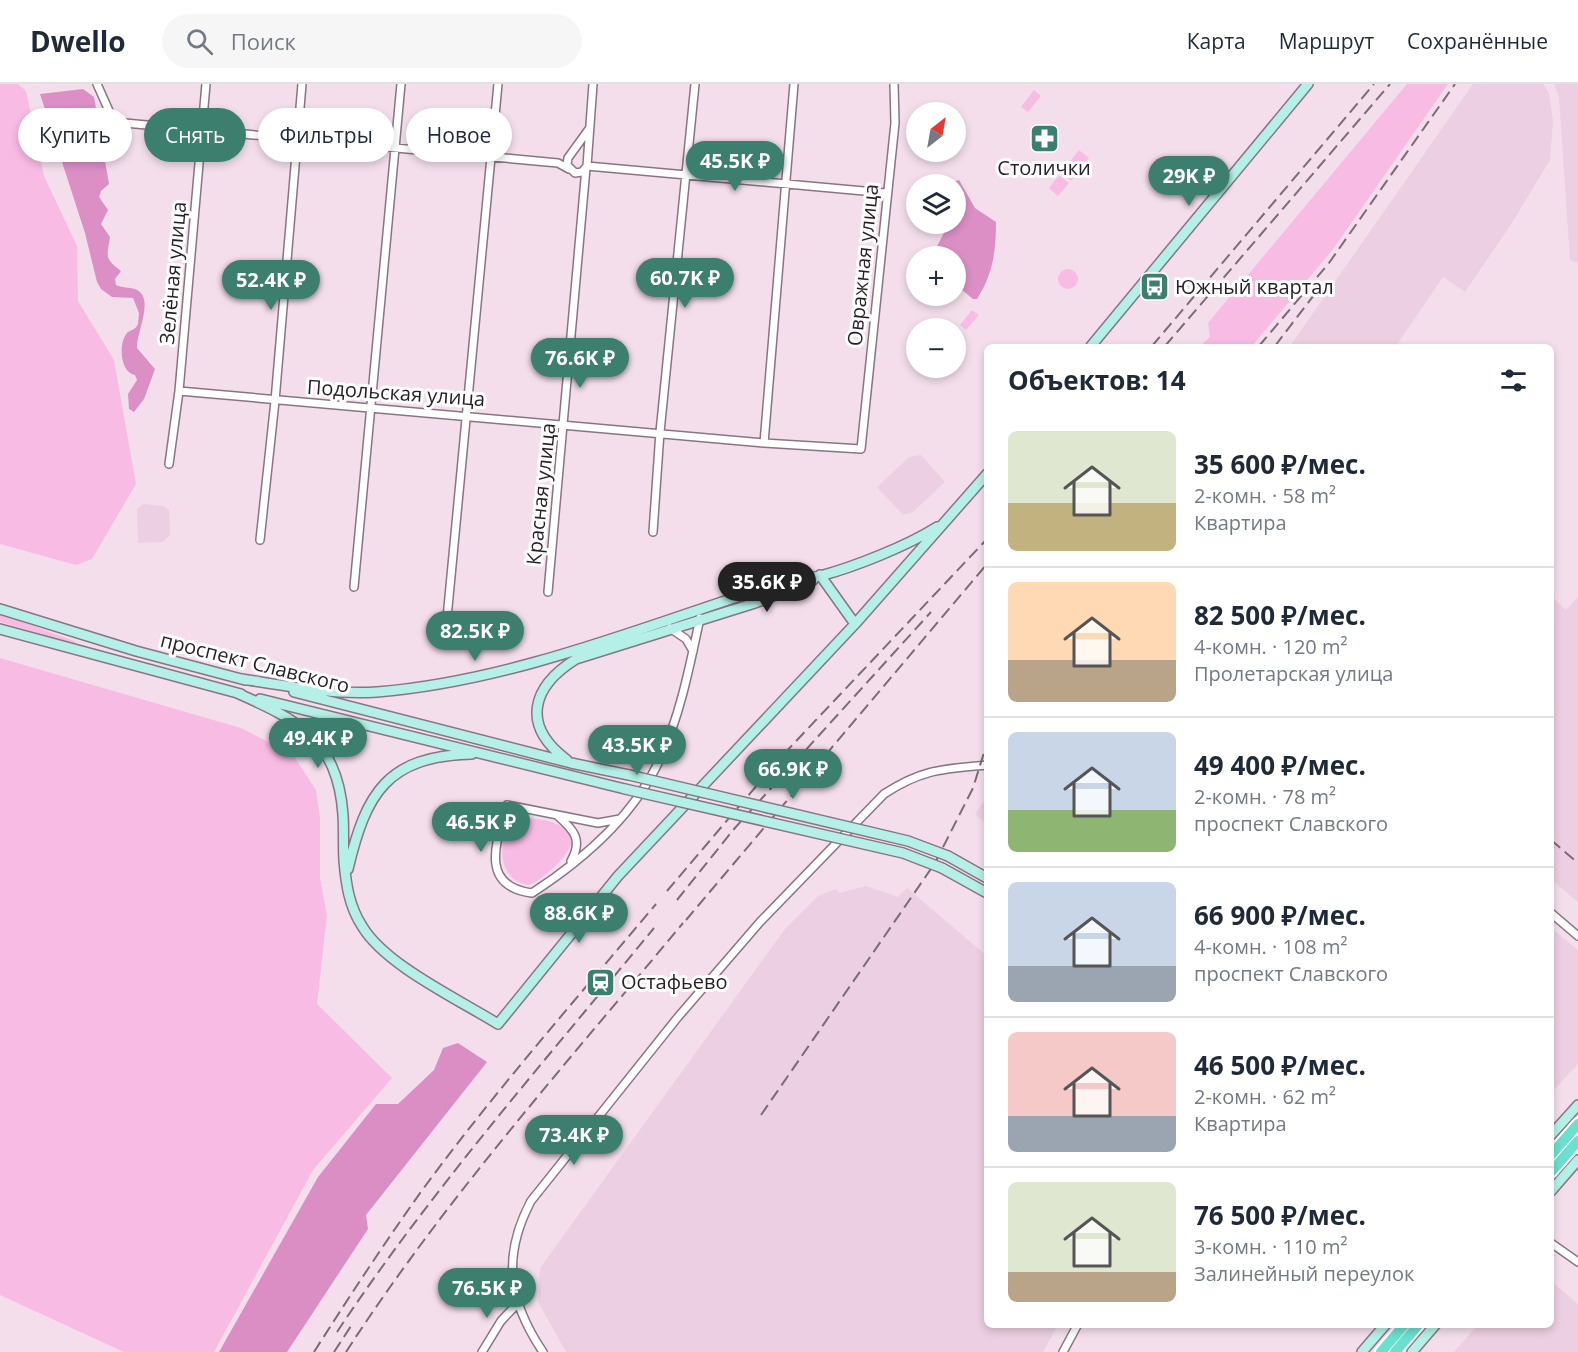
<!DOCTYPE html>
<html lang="ru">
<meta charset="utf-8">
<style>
:root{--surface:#fff;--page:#f6f6f7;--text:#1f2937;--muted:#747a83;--line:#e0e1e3;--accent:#3d7f6f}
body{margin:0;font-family:"Open Sans",sans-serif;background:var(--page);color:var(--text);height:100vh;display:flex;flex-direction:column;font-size:22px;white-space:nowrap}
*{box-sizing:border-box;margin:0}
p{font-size:20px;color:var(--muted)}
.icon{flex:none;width:33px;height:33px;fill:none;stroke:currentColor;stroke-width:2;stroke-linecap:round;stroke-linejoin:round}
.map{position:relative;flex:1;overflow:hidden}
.drawer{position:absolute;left:984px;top:260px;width:570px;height:984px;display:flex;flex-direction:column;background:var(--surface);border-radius:9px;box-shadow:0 3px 9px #0003}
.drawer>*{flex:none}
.top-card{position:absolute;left:18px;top:24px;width:570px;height:54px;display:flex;gap:12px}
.needle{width:39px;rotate:31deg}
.controls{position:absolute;left:906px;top:18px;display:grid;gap:12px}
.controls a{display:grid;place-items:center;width:60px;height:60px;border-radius:50%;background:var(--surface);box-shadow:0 3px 9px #0003;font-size:30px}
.price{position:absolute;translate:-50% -51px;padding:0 14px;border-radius:21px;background:var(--accent);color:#fff;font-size:20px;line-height:39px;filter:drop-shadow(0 2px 3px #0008)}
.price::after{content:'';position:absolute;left:50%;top:36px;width:18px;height:14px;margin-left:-9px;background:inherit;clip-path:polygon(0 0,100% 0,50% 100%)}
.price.on{background:#222;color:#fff}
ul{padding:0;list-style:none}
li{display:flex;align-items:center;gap:18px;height:150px;padding:0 24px}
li+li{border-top:2px solid var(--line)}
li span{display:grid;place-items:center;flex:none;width:168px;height:120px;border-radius:9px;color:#555}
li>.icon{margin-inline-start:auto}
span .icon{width:72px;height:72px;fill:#fffc;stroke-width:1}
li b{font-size:26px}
h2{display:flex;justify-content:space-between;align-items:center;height:72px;padding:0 24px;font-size:26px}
.pill{padding:0 21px;border-radius:27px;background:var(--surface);box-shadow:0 3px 9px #0003;font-size:21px;line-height:54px}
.pill.on{background:var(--accent);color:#fff}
header{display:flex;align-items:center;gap:36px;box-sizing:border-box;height:84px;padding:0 30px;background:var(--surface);border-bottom:2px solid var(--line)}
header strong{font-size:28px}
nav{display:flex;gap:33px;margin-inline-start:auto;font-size:21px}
.search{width:420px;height:54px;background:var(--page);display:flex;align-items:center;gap:15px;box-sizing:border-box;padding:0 21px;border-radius:33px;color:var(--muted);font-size:22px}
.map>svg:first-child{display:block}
.built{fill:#eccfe2}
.green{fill:#f8bbe4}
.forest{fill:#db8ec3}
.water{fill:#dc8fc5}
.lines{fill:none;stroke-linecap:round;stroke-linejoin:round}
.street-casing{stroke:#897582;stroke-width:10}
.secondary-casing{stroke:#897582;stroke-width:12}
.primary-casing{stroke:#fff;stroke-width:14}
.street{stroke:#fff;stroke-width:7}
.secondary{stroke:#b4f0e7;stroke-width:9}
.primary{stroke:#6ae0ce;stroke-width:10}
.rail{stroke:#796c74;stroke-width:2;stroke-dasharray:12 6;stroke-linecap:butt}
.secondary-bridge-casing{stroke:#897582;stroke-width:12;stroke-linecap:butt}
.secondary-bridge{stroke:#b4f0e7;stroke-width:9}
.labels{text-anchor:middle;stroke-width:6;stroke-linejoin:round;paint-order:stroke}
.poi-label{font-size:20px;fill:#271f24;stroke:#fff;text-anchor:start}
.street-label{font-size:20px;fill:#271f24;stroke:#fff}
</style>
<header>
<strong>Dwello</strong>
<div class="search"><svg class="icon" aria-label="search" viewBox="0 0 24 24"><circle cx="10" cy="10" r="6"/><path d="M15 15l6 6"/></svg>Поиск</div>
<nav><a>Карта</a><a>Маршрут</a><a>Сохранённые</a></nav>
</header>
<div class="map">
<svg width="1578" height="1268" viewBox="0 0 1578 1268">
<rect width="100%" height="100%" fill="#f4deec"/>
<path class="built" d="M1473,0H1543L1549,9L1553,37L1550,76L1510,142L1465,208L1443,193L1396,262H1290Z
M1554,0H1578V179L1570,176L1559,13Z
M921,371L945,398L913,428L903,431L877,403L909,373Z
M143,420L163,422L169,426L170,451L163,458L138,459L137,425Z
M1551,512L1566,526L1578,513V818L1551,795Z
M987,713V741L975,730Z
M866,802L898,813L907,804L987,872V1240L1058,1241L1043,1268H566L538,1218L540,1184L785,845L818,812L836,805L839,809Z
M1551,844L1578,866V980L1551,1009Z
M1551,1197L1578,1220V1268H1454L1478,1241L1551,1240Z"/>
<path class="green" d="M0,0H18L26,7L44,92L77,162L78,217L114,276L136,400L92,475L76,481L0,460Z
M1407,0H1448L1334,164L1252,262H1200L1210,253L1208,239Z
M1034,6L1041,12L1028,28L1021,23Z
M1079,66L1089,74L1071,97L1061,89Z
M1059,91L1069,99L1058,112L1049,104Z
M1058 195a10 10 0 1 1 20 0a10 10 0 1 1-20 0Z
M972,226L979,231L966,246L960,241Z
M0,530L77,558L73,559L0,538Z
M0,574L241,644L293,671L316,706L320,734V794L327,831L317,920L392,994L313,1086L214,1268H124L0,1211Z
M523,734C540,734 565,738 573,754C572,769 543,797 528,801C493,796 496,742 523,734Z"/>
<path class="forest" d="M458,959L487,978L366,1131L368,1145L287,1268H219L318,1093L376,1020H398L434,986L443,964Z"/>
<path class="water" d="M83,5L94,13L109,100L101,107L99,113L108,126L101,140L110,153C107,173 104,174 121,187L115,195L116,201C122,204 129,203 135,205C156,213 136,248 137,264L155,285L144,315L134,328L129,325L128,310L137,296L135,291C120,288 118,260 127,249C131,245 135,247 138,240L139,229L133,214L112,213L101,205L97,198L85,149L40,10Z
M959,96L975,124L996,138C996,167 993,190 977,215H973L956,201V172H932L945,147L946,140H956V100H947Z"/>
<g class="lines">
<defs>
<path id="street" d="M97,0L114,38L558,79L569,85
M589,45L568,74L567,81L575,89L582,88L587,82L593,0
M587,82L886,109
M179,307L764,359L861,365L895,39L894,0
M764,359L794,0
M169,380L179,307L206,0
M653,448L660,348L695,0
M260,456L275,317L302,0
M354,503L401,0
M548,508L586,84
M447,534L498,0
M670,544L686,555L693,567
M558,732C574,746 583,756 571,777
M620,735L598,739L507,721C497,756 478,802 532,809C583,776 634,732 660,675C680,632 690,581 700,534
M1551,829L1578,852
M1551,1159L1578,1178
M482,1268L501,1237L517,1220
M543,1268C508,1216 502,1172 531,1117L678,933L760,838L884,710C922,685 943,685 987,681
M1063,1268L1078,1240"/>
<path id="secondary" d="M1091,262L1308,0
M820,491L855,540
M0,525L136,567L245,596
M0,545L241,610
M242,595C287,602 332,611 377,608C511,597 640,544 767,503C784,498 802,496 820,492C854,483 907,462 937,443
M294,608L571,679L629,691
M237,609C298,636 338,656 343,731C344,746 343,761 344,777C346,800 349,822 362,842C385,881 458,915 498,940L618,792L855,540L987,390
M260,615L625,705
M567,676C521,642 531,603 576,575L755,519L813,496
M948,772L987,794
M942,784L987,809
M348,785C366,709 387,672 472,670
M1551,1051L1578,1021
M1551,1107L1578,1076
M1362,1268L1386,1240
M1412,1268L1436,1240"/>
<path id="primary" d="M1551,1071L1578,1040
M1551,1088L1578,1057
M1381,1268L1405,1240
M1395,1268L1419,1240"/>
</defs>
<use href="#street" class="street-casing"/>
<use href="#secondary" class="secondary-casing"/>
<use href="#primary" class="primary-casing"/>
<use href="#street" class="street"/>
<use href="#secondary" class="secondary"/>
<use href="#primary" class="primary"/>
<path class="rail" d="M1152,262L1374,0
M1165,262L1390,0
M1259,262L1329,179L1455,0
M1275,262L1317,207
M1551,756L1578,779
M667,807L781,673L987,455
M677,816L734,745L931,528
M686,836L987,480
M761,1031L935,779L973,704L987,659
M337,1248C432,1105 545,977 654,844
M314,1268C349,1213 385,1158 423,1105C496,1006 577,914 656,820
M334,1268L351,1242
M346,1268C445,1115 567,979 683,839"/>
<defs>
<path id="secondary-bridge" d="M629,691L908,757L948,772
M625,705L903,769L942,784"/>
</defs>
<use href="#secondary-bridge" class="secondary-bridge-casing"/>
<use href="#secondary-bridge" class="secondary-bridge"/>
</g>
<defs>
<symbol id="pharmacy-square" viewBox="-11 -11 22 22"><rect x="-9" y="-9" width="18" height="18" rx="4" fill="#3d7f6f" stroke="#fff"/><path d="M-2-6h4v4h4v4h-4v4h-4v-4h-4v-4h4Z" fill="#fff"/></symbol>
<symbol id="bus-square" viewBox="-11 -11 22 22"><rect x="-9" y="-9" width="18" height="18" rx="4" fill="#3d7f6f" stroke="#fff"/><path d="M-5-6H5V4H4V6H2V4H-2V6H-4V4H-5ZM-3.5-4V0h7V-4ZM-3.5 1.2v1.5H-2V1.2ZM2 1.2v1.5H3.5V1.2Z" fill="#fff"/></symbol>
<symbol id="station-square" viewBox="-11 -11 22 22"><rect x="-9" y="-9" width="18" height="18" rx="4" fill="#3d7f6f" stroke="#fff"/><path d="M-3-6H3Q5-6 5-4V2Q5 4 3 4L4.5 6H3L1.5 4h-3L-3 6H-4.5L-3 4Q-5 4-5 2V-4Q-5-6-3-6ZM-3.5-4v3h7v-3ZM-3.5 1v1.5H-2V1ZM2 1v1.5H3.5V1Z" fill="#fff"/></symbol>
</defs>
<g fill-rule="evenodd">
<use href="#pharmacy-square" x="1028" y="38" width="33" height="33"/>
<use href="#bus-square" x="1138" y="186" width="33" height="33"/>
<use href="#station-square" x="584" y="882" width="33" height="33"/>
</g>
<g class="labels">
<g class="poi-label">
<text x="1044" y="91" text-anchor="middle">Столички</text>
<text x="1175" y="210">Южный квартал</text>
<text x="621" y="905">Остафьево</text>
</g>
<g class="street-label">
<text transform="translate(863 181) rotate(-84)" y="7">Овражная улица</text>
<text transform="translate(173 189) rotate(-85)" y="7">Зелёная улица</text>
<text transform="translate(396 309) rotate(4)" y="7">Подольская улица</text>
<text transform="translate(541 410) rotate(-84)" y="7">Красная улица</text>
<text transform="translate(255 579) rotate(14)" y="7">проспект Славского</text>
</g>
</g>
</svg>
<div class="controls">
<a><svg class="needle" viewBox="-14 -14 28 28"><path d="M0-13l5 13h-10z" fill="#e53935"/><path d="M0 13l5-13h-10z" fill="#747a83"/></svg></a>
<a><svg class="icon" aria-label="layers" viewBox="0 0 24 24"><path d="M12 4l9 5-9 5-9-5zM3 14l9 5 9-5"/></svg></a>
<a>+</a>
<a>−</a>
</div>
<b class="price" style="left:735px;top:108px">45.5K ₽</b>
<b class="price" style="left:1189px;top:123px">29K ₽</b>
<b class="price" style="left:685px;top:225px">60.7K ₽</b>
<b class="price" style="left:271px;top:227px">52.4K ₽</b>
<b class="price" style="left:580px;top:305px">76.6K ₽</b>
<b class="price on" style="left:767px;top:529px">35.6K ₽</b>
<b class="price" style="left:475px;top:578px">82.5K ₽</b>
<b class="price" style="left:318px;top:685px">49.4K ₽</b>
<b class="price" style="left:637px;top:692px">43.5K ₽</b>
<b class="price" style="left:793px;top:716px">66.9K ₽</b>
<b class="price" style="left:481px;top:769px">46.5K ₽</b>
<b class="price" style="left:579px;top:860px">88.6K ₽</b>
<b class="price" style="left:574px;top:1082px">73.4K ₽</b>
<b class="price" style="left:487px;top:1235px">76.5K ₽</b>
<div class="top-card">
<a class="pill">Купить</a>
<a class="pill on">Снять</a>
<a class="pill">Фильтры</a>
<a class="pill">Новое</a>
</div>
<section class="drawer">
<h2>Объектов: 14<svg class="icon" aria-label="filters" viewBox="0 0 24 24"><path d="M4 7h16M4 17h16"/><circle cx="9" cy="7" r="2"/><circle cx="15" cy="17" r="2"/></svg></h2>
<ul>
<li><span style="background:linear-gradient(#dfe7d0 60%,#c2b280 0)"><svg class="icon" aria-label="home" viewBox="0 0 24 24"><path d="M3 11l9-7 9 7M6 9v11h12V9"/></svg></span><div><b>35 600 ₽/мес.</b><p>2-комн. · 58 m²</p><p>Квартира</p></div></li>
<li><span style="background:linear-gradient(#ffd9b3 65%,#b9a48a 0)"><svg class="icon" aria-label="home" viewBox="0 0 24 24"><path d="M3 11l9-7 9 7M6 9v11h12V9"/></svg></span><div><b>82 500 ₽/мес.</b><p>4-комн. · 120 m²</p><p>Пролетарская улица</p></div></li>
<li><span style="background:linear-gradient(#c9d6e8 65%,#8fb573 0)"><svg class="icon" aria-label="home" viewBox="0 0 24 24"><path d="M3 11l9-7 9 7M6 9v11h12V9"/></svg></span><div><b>49 400 ₽/мес.</b><p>2-комн. · 78 m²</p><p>проспект Славского</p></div></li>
<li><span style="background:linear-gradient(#c9d6e8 70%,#9aa5b1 0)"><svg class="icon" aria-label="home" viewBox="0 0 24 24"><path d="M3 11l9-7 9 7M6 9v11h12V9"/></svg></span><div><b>66 900 ₽/мес.</b><p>4-комн. · 108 m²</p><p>проспект Славского</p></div></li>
<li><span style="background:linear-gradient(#f6c9c9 70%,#9aa5b1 0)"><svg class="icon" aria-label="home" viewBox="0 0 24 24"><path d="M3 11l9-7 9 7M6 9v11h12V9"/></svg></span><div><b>46 500 ₽/мес.</b><p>2-комн. · 62 m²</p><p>Квартира</p></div></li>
<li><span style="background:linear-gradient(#dfe7d0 75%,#b9a48a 0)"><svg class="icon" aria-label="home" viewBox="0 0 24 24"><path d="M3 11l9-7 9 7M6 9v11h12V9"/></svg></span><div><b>76 500 ₽/мес.</b><p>3-комн. · 110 m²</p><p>Залинейный переулок</p></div></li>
</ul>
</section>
</div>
